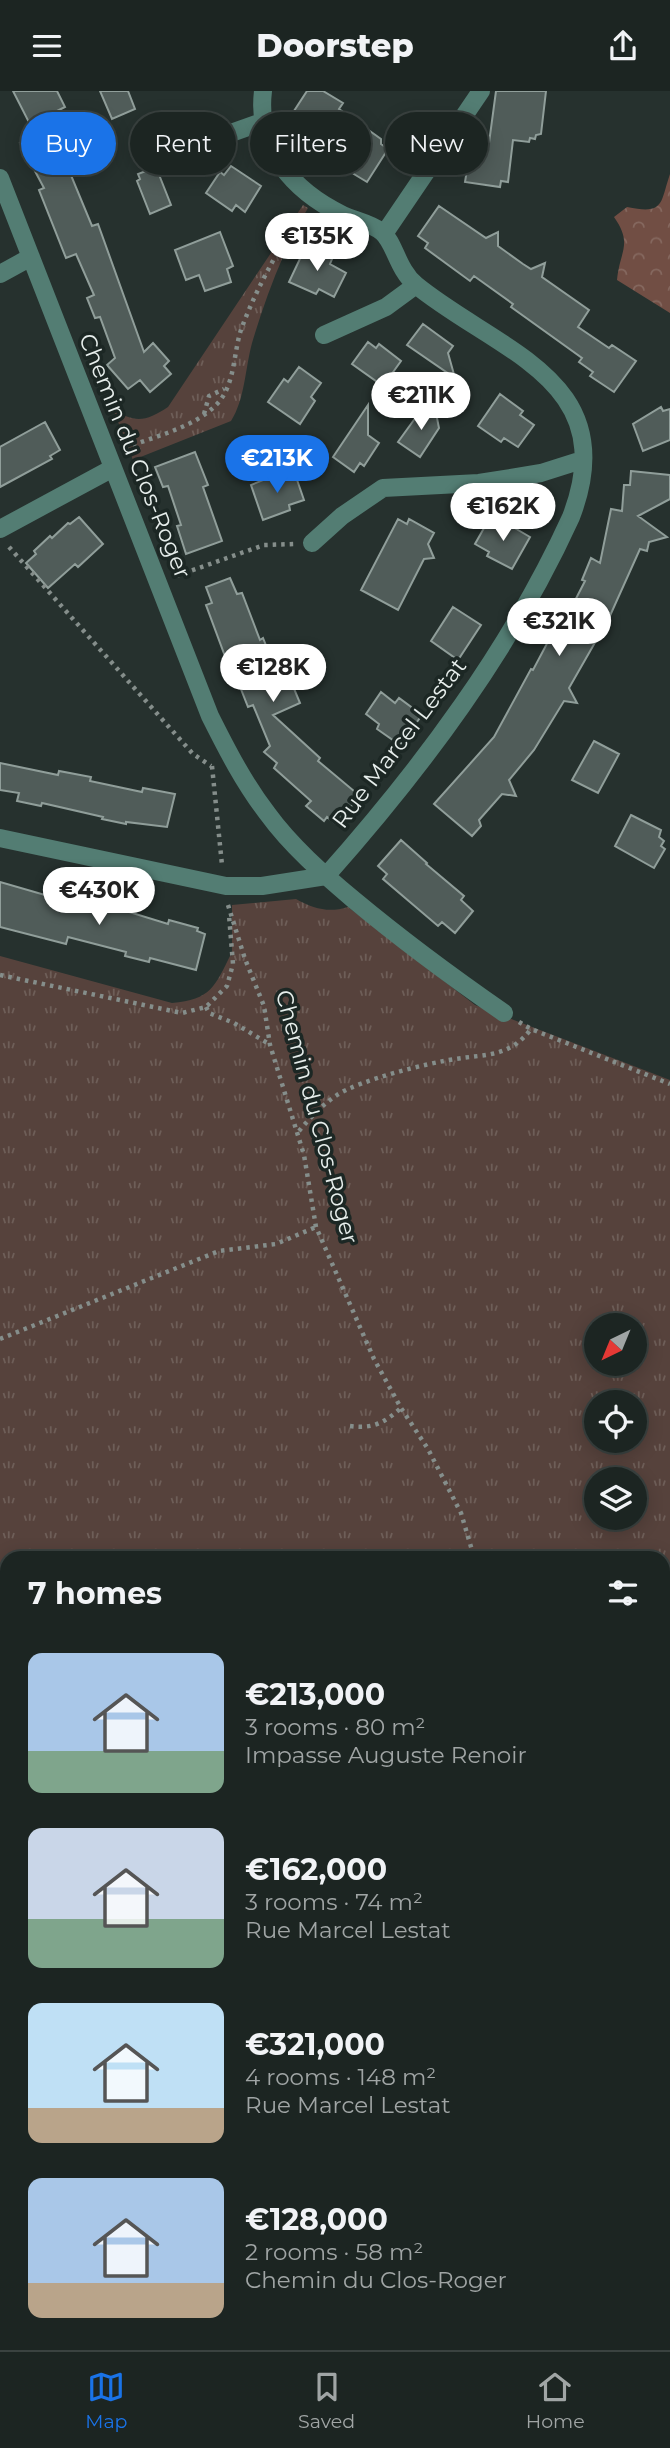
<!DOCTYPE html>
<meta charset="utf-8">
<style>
:root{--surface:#1c2522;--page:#29312f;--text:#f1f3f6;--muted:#a0a5a5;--line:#3a4240;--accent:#1a73e8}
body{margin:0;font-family:Montserrat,sans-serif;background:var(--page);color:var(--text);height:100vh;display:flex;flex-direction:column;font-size:26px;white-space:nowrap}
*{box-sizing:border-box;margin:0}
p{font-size:23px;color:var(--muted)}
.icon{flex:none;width:38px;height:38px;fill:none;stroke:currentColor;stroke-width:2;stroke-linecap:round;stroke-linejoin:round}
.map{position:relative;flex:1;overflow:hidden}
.sheet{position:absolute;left:0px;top:1460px;width:670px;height:800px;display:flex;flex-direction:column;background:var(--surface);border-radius:21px 21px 0 0;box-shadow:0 4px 18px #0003,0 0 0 2px var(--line)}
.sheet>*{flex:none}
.banner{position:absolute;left:21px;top:21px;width:628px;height:63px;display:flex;gap:14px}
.needle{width:46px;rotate:223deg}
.fabs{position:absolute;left:584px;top:1222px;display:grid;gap:14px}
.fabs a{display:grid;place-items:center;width:63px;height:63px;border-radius:50%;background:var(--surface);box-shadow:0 4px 18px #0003,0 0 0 2px var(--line);font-size:35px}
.price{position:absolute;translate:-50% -60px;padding:0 16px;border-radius:24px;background:#fff;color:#222;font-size:23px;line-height:46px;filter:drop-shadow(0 2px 4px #0008)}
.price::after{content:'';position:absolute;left:50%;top:42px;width:21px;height:16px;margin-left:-10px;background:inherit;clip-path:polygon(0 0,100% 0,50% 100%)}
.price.selected{background:var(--accent);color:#fff}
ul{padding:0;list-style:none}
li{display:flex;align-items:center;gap:21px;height:175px;padding:0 28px}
li span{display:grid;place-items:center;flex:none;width:196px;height:140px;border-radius:14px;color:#555}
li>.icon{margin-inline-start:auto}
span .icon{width:84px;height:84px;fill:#fffc;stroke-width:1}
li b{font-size:30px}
h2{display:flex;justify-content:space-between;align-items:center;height:84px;padding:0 28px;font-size:30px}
.pill{padding:0 24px;border-radius:32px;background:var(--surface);box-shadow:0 4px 18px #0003,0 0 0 2px var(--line);font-size:24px;line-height:63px}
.pill.selected{background:var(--accent);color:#fff}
header{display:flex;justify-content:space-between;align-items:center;height:91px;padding:0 28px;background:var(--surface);font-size:32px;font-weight:800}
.dock{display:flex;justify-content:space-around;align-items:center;height:98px;border-top:2px solid var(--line);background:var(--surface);font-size:19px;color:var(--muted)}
.dock a{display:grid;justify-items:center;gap:4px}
.dock .selected{color:var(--accent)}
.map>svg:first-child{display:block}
.forest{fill:url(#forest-crowns)}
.park{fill:url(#park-tufts);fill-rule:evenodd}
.building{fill:#505c59;stroke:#909e9a;stroke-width:2}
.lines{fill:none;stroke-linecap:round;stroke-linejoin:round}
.path{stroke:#858e8b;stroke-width:4.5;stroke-dasharray:3.5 5;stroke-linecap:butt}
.minor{stroke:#537d73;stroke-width:18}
.labels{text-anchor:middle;stroke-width:7;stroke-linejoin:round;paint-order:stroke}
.street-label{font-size:23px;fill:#e7eeec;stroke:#1c2724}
</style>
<header><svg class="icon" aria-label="menu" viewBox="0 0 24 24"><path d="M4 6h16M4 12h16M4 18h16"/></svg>Doorstep<svg class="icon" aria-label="share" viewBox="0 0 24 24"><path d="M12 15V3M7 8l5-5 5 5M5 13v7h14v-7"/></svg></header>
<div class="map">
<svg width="670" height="2259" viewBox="0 0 670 2259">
<defs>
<pattern id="forest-crowns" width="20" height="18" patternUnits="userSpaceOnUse" patternTransform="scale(1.75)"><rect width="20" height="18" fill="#714e44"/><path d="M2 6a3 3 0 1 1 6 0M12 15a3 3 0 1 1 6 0" fill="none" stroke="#85685f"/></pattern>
<pattern id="park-tufts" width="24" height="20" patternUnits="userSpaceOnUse" patternTransform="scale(1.75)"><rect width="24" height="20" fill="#56423c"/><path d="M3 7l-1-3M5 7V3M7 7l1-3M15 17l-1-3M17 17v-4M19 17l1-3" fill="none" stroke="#6e5e58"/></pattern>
</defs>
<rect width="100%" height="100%" fill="#26312e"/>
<path class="forest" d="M670,83V222L617,189C620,159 633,153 614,126L627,116C665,124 660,112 670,83Z"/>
<path class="park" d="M303,114L308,117C283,159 266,205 252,252C245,278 245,308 231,330L133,369L113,318C135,333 147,330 168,316Z
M296,808C314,818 329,822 348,816L475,914L670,989V2259H456L455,2252H663V1466H7V2252L187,2253L119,2259H0V865L172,912C211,909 215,895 231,863L232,866V814ZM597,1234H635V1272H597ZM597,1311H635V1349H597ZM597,1388H635V1426H597Z"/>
<path class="building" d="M13,0H57L65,16L49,24L70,62L63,65L92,135L98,133L144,261L153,252L169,270L164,275L171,283L150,301L140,289L128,298L107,274L115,267L100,226L95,227L87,207L94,204L76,163L66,167L39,99L44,97L20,52L35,43Z
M100,0H128L135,18L112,28Z
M307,0H323L343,12L339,18L381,48V53L388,58L367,91L344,77L347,73L300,43L309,30L294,20Z
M496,0H546L541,43L536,44L535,48L530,47L529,51L513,49L508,91L501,90L500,96L465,91L470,61H475L477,51L489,52Z
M231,75L261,95L245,121L236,114L232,120L206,102L220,81L224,84Z
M156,76L171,114L150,123L137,90L140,88L138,83Z
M439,115L486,147L498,141V155L523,173L531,178L545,172L542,186L589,219L578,236L609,257L612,254L636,270L614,301L590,285L593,281L579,271L582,267L511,216L513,213L474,185L470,190L425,157L428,152L418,145Z
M220,141L233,175L227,178L231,191L205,200L199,184L186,189L175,159Z
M306,155L332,168L330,173L346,182L334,206L319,198L316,203L289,191Z
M423,233L453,255L448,262L455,287L407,254Z
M368,251L376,257L379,253L401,270L383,295L352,273Z
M299,276L321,292L311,306L315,310L300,333L268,311L284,288L288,291Z
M500,303L523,320L520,324L534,334L518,356L504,347L501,351L478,335Z
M368,314V344L379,352L364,375L360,372L354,381L333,366Z
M424,315L436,322L439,337L420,366L398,351Z
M661,316L663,320L670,318V349L643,360L633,333Z
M45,331L60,359L50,365L52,368L0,396V356Z
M195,361L208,394L203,396L222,450L186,463L177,435L181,434L168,395L163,396L155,376Z
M631,380L670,384V408L638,425L667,446L649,451L647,460L640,458L609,527L569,597L577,612L564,610L534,659L509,689L516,705L502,703L479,729L481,735L472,745L434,713L494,646L531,578L533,579L560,528L564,531L585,490L582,489L591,467L600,472L611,418L622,420L624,394H630Z
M278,383L279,388L295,383L304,409L289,414L290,419L263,429L251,394Z
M79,426L103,453L78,476L75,473L48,497L26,472L36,463L34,460L50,445L52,447L68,432L70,433Z
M398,428L407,433L409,428L434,442L428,453L434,467L424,468L398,519L361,499Z
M488,430L502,437L506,432L530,446L512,478L487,465L489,461L475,453Z
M230,487L237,503L242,502L260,549L263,547L279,587L290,588L300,612L273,624L320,667L318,670L360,705L336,733L327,726L324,730L306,715L311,710L274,677L277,672L264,661L270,655L253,614L248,616L235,583L232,584L206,514L212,512L206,496Z
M453,516L481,534L458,569L431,550Z
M381,601L395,612L399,607L422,624L400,654L377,638L379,633L366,623Z
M594,650L619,663L598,702L572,689Z
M0,672L58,684L59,680L91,686L90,690L142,701L143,697L175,703L167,736L126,731V733L102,728L103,726L42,712L41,715L17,710L19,702L0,699Z
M631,724L661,739L659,746L664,750L661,755L665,758L654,777L615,755Z
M401,749L427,772L426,773L464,805L461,809L473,820L455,842L442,831L438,835L383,788L387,783L378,775Z
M0,791L76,813L77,810L86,812L87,808L168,833L169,829L198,837L197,840L205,843L196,879L150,867L149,871L125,865L126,861L68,846L66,853L0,836Z"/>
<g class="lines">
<path class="path" d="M204,323L209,305L224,298
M125,357C155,345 194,337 217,313C236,293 233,260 242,236C257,196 279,158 301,121
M9,456L193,663L211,675
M176,485L264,454L294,453
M212,675L222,774
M228,814L245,868L264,915L270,954L304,1064L316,1136L374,1268L401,1317L428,1358L461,1422L474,1466
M0,884L182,922L206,916L227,895L233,873L229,824
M206,916L209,922L234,932L269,953
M519,931L531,938L670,993
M299,1040C310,1027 322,1014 337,1004C360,989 428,972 455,968C487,963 510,966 531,938
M0,1248L219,1160L276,1153L316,1136
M350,1335C373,1338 384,1332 401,1317
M663,1939L670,1940
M539,2259L540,2252
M663,2259C668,2247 665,2235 670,2224"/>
<path class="minor" d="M263,0C256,58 293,100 343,124C356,130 371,132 382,141C395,152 397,178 416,194C498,261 624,289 571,426C511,558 422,677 326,785
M169,64L262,31
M0,87L210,625C227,659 244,692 267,722C291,755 323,783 354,809C402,849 452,886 504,922
M384,143L481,0
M0,183L31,166
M324,244L386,216L416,194
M0,438L113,377
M312,452L342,425L383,397L479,392L541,382L582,369
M0,747L226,795H262L326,785"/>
</g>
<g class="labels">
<g class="street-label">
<text transform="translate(135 365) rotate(68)" y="8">Chemin du Clos-Roger</text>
<text transform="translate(399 652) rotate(-53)" y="8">Rue Marcel Lestat</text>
<text transform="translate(317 1026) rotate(75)" y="8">Chemin du Clos-Roger</text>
</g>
</g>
</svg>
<div class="fabs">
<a><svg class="needle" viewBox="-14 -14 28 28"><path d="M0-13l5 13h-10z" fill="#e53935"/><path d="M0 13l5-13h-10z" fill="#a0a5a5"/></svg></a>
<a><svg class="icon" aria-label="locate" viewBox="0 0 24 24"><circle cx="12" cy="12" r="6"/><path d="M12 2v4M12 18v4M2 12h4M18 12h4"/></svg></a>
<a><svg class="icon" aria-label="layers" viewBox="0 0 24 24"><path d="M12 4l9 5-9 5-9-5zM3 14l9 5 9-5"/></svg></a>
</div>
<b class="price" style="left:317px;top:182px">€135K</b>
<b class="price" style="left:421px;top:341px">€211K</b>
<b class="price selected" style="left:277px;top:404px">€213K</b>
<b class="price" style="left:503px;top:452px">€162K</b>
<b class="price" style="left:559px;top:567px">€321K</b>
<b class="price" style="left:273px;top:613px">€128K</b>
<b class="price" style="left:99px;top:836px">€430K</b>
<div class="banner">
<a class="pill selected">Buy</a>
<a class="pill">Rent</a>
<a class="pill">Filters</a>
<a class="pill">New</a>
</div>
<section class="sheet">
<h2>7 homes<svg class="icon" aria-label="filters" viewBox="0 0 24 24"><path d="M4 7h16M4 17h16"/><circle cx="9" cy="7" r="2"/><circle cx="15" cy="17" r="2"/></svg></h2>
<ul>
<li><span style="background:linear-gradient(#a9c7e8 70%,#7fa58c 0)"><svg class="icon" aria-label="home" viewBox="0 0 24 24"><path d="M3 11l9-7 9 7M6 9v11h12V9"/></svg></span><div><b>€213,000</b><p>3 rooms · 80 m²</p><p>Impasse Auguste Renoir</p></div></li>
<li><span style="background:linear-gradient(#c9d6e8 65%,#7fa58c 0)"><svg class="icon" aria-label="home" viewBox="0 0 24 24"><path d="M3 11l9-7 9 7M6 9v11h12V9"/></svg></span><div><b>€162,000</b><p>3 rooms · 74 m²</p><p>Rue Marcel Lestat</p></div></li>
<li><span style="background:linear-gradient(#bfe0f5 75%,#b9a48a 0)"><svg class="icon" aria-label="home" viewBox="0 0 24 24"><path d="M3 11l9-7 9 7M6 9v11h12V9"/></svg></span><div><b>€321,000</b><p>4 rooms · 148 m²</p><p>Rue Marcel Lestat</p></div></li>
<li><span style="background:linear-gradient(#a9c7e8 75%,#b9a48a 0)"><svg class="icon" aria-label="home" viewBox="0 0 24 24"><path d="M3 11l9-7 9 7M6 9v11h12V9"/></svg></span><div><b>€128,000</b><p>2 rooms · 58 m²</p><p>Chemin du Clos-Roger</p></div></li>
</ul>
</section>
</div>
<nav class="dock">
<a class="selected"><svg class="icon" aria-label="map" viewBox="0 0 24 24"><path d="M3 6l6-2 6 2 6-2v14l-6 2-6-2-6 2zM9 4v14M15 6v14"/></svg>Map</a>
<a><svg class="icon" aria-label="saved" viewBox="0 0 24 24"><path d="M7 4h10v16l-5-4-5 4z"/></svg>Saved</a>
<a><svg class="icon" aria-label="home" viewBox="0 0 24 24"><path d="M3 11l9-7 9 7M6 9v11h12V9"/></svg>Home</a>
</nav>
